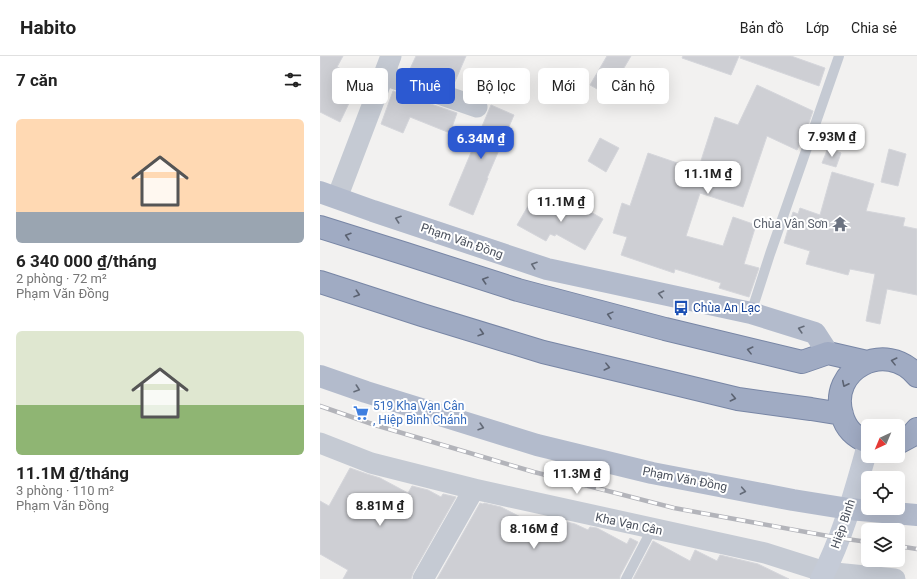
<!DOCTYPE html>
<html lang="vi">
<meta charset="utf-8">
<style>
:root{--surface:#fff;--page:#f6f6f6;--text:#222;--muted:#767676;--line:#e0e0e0;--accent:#2c59d1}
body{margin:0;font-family:Roboto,sans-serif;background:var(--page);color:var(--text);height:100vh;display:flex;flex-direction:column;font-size:15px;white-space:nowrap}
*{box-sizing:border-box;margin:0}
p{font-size:13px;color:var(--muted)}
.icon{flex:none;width:22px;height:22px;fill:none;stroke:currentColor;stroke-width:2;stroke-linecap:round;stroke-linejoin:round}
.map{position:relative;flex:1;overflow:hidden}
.sheet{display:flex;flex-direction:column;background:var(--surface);width:320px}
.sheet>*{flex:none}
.guide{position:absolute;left:12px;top:12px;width:380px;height:36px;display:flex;gap:8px}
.needle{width:26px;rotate:224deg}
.tools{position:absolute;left:541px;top:363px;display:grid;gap:8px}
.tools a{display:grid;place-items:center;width:44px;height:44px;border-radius:6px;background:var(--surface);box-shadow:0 4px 16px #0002;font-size:20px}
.price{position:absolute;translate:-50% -34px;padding:0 9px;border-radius:8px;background:#fff;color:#222;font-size:13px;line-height:26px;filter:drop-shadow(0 1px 2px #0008)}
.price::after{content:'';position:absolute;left:50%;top:24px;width:12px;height:9px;margin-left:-6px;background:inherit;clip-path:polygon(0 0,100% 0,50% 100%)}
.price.selected{background:var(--accent);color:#fff}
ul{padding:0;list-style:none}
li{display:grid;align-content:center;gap:8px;height:212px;padding:0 16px}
li span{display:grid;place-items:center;height:124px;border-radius:6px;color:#555}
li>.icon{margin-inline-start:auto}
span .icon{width:72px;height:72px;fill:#fffc;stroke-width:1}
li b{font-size:17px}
h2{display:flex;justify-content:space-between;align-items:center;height:48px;padding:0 16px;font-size:17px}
.tag{padding:0 14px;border-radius:6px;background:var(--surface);box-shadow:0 4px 16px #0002;font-size:14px;line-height:36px}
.tag.selected{background:var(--accent);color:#fff}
header{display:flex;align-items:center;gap:24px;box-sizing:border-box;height:56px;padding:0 20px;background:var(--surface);border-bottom:1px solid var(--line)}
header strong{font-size:19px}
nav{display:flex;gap:22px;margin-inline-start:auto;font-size:14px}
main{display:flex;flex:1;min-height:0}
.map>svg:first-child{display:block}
.building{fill:#cecfd4;stroke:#d5d6db}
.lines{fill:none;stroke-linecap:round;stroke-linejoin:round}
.trunk-casing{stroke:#7886a5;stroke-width:24}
.service{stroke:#c5cad3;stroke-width:10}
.minor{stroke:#c5cad3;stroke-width:21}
.secondary{stroke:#c5cbd7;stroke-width:22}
.primary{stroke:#b3bbcc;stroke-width:22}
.trunk{stroke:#a0abc3;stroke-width:22}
.rail-casing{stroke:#b3b4ba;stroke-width:4.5}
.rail{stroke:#fff;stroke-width:3;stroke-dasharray:9;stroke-linecap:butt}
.oneway{stroke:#646b78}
.oneway2{stroke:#5b6271}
.labels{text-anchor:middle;stroke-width:4;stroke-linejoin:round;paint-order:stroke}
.worship-label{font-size:12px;fill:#5b616d;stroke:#fff;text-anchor:end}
.street-label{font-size:12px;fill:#4a505c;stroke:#fff}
.transit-label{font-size:12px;fill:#164399;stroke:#fff;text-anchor:start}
.shop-label{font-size:12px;fill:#366cbe;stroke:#fff;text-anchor:start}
</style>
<header>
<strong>Habito</strong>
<nav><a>Bản đồ</a><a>Lớp</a><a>Chia sẻ</a></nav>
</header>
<main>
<section class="sheet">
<h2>7 căn<svg class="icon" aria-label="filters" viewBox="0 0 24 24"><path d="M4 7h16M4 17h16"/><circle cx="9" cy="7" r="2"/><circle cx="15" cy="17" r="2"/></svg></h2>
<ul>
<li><span style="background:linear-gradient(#ffd9b3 75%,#9aa5b1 0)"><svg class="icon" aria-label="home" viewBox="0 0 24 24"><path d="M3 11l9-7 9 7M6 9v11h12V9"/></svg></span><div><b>6 340 000 ₫/tháng</b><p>2 phòng · 72 m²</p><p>Phạm Văn Đồng</p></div></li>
<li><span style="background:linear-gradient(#dfe7d0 60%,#8fb573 0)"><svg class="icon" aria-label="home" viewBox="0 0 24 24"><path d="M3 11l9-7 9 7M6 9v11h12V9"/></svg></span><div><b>11.1M ₫/tháng</b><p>3 phòng · 110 m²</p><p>Phạm Văn Đồng</p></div></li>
</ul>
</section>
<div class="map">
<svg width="597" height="523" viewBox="0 0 597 523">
<rect width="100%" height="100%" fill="#f2f1f0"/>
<path class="building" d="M0,0H23L17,11L41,22L20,66L0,56Z
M96,0H146L133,30L89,15Z
M287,0H311L288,39L270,29Z
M363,0H419L411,19L362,2Z
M421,0H471L505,12L499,30L420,2Z
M437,29L493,55L486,75L477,94L447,80L423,151L380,137L366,180L403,190L413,161L436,169L424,208L439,212L429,241L399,232L401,227L355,213L354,217L301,199L307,181L293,177L302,147L310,150L328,97L378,114L395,61L418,69Z
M73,35L137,57L130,77L90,61L83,77L61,68Z
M171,49L194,59L167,122H168L153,159L129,149Z
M280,82L299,92L286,116L268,105Z
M508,92L521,97L516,111L502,107Z
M569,93L586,98L578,130L561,126Z
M512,116L554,128L546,155L585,162L583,170L597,173V239L567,233L560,268L546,265L555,218L530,213L528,219L486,208L490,195L464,187L473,156L478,158L480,152L500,159Z
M211,145L227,154L232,145L255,158L260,150L283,163L265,194L236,178L235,180L230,178L226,185L197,169Z
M30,412L47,418L60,422L88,437L92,430L108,434L121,441L123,438L136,441L93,517L91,523H23L28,514L0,498V445L9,450Z
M160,447L163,448L164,447L181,451L218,470L224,461L229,462L245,470L247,466L255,468L268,474L270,471L277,472L307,488L310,482L318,486L300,520V523H117Z
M333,485L370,505L375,494L397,505L400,499L438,508L469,523H313Z"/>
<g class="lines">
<defs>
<path id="trunk" d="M0,171L86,198L198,234L345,273L482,306L508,297L547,306
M0,226L102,259L223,296L418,343L491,353L522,358
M548,386C534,381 526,373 522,359C508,313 566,283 597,320
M578,387L591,380L597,373"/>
</defs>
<use href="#trunk" class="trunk-casing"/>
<path class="service" d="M431,257L450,198L519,0
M306,523L332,473"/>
<path class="minor" d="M64,19L157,51
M17,142L71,0
M0,387L51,407L154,433L445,497L505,516L575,523
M103,523L154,433"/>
<path class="secondary" d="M501,523C523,481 535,435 548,389"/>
<path class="primary" d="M0,136L53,155L227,213L431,257L495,277L508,297
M0,320L46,336L217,389L332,417L473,444L529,453L597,459"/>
<use href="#trunk" class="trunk"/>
<defs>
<path id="rail" d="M0,350L55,369L214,416L354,452L519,482L548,486
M578,490L597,493"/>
</defs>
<use href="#rail" class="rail-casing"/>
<use href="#rail" class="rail"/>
</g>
<defs><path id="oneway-chevron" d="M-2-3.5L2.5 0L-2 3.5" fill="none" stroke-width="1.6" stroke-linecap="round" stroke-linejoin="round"/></defs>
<g class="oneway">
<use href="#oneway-chevron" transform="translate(78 163) rotate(-161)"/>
<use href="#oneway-chevron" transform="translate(214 209) rotate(-161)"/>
<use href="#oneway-chevron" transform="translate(341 238) rotate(-168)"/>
<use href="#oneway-chevron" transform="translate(481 273) rotate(-163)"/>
<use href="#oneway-chevron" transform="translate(37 333) rotate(19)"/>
<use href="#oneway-chevron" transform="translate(161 371) rotate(17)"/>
<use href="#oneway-chevron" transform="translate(423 435) rotate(11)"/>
</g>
<g class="oneway2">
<use href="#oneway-chevron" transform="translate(28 180) rotate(-163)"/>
<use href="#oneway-chevron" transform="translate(165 224) rotate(-162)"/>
<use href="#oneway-chevron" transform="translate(37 238) rotate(18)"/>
<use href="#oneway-chevron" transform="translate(290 259) rotate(-165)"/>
<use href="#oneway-chevron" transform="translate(161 277) rotate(17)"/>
<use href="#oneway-chevron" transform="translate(430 294) rotate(-166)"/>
<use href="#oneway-chevron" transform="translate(574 305) rotate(-166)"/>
<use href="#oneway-chevron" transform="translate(287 311) rotate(14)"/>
<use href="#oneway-chevron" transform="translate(525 328) rotate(116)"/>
<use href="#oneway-chevron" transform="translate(413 342) rotate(13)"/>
</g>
<defs>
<symbol id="temple-bare" viewBox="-9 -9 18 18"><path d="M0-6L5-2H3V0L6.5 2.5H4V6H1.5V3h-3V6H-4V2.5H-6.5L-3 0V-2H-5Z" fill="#6b7280" stroke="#fff" stroke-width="2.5" paint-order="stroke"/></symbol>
<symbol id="bus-bare" viewBox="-9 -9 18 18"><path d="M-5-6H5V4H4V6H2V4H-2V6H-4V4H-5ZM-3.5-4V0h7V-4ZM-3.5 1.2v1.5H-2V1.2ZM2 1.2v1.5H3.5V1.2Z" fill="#1a4fb4" stroke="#fff" stroke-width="2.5" paint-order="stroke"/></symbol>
<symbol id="supermarket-bare" viewBox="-9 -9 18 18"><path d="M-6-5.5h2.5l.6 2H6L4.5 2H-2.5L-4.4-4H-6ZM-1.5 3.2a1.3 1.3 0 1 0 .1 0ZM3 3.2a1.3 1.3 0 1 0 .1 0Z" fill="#3f7fe0" stroke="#fff" stroke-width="2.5" paint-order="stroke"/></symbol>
</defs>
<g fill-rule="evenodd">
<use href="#temple-bare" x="509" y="157" width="22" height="22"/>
<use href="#bus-bare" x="350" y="241" width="22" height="22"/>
<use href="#supermarket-bare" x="30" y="346" width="22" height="22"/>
</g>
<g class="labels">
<g class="worship-label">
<text x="508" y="172">Chùa Vân Sơn</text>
</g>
<g class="street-label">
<text transform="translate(142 185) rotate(19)" y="4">Phạm Văn Đồng</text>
<text transform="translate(365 423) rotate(11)" y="4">Phạm Văn Đồng</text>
<text transform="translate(309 468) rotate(12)" y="4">Kha Vạn Cân</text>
<text transform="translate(523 468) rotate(-71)" y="4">Hiệp Bình</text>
</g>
<g class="transit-label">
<text x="373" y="256">Chùa An Lạc</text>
</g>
<g class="shop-label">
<text x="53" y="354">519 Kha Vạn Cân<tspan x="53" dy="14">, Hiệp Bình Chánh</tspan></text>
</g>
</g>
</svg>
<div class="tools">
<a><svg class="needle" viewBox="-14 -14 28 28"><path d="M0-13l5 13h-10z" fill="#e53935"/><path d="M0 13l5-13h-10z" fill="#767676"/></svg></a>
<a><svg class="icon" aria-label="locate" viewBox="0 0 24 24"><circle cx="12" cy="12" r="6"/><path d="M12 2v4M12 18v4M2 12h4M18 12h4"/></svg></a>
<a><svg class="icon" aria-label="layers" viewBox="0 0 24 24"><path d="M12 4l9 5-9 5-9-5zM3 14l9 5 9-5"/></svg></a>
</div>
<b class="price" style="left:512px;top:102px">7.93M ₫</b>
<b class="price selected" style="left:161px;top:104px">6.34M ₫</b>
<b class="price" style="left:388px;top:139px">11.1M ₫</b>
<b class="price" style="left:241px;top:167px">11.1M ₫</b>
<b class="price" style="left:257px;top:439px">11.3M ₫</b>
<b class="price" style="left:60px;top:471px">8.81M ₫</b>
<b class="price" style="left:214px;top:494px">8.16M ₫</b>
<div class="guide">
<a class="tag">Mua</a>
<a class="tag selected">Thuê</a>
<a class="tag">Bộ lọc</a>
<a class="tag">Mới</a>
<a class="tag">Căn hộ</a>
</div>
</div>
</main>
